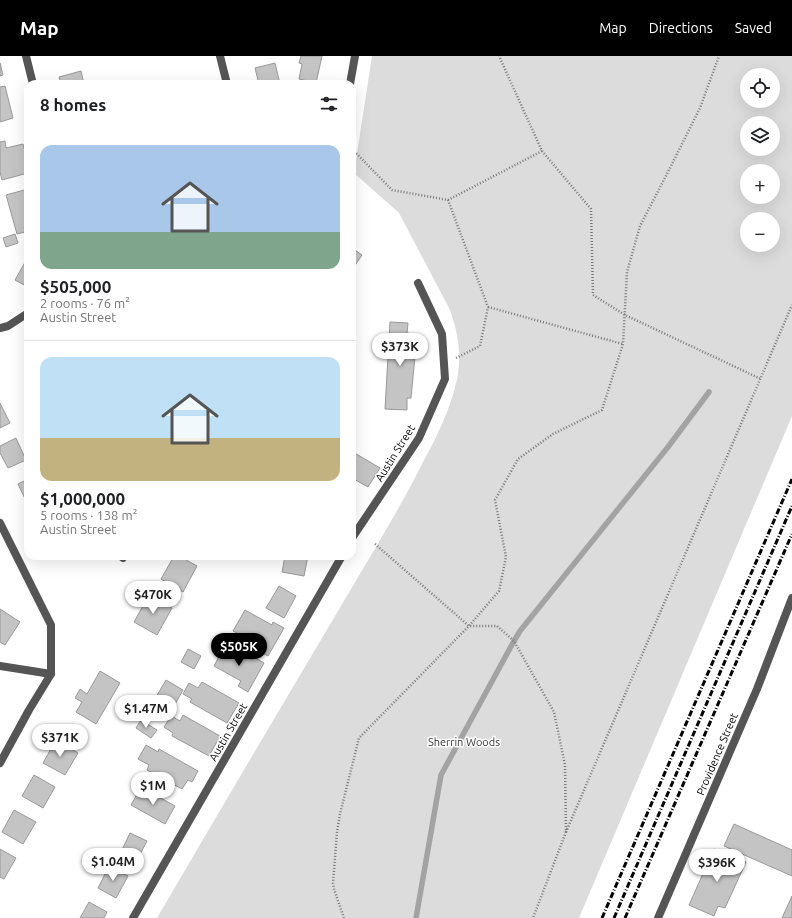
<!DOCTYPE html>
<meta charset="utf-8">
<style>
:root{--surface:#fff;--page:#f6f6f6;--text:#202124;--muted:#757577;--line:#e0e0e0;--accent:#000}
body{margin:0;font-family:Ubuntu,sans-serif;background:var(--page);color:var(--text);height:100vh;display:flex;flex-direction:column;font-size:15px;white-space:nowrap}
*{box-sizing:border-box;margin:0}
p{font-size:13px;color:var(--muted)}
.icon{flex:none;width:22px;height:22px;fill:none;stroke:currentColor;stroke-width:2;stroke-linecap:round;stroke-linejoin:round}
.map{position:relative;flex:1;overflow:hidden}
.panel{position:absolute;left:24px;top:24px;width:332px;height:480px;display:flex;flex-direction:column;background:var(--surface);border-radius:12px;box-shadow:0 4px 16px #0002}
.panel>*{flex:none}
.fabs{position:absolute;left:740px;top:12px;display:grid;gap:8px}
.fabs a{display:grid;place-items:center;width:40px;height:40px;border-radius:50%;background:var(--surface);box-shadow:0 4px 16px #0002;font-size:20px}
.price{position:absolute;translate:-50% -34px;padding:0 9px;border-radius:14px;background:#fff;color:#222;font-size:13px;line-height:26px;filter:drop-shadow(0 1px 2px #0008)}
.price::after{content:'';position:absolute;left:50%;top:24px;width:12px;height:9px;margin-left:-6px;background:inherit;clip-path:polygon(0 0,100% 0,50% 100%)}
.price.on{background:var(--accent);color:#fff}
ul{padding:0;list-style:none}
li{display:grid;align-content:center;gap:8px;height:212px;padding:0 16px}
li+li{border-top:1px solid var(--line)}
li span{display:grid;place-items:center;height:124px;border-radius:12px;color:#555}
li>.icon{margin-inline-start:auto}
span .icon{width:72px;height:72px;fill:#fffc;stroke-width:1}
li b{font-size:17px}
h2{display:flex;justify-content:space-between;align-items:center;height:48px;padding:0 16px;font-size:17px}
header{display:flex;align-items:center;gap:24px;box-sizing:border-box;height:56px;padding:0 20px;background:var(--accent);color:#fff}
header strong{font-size:19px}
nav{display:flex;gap:22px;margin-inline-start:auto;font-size:14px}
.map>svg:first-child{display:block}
.green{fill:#dcdcdc;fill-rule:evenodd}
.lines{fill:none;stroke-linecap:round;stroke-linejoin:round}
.stream{stroke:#a3a3a3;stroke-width:5.5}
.building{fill:#c4c4c4;stroke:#999}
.path{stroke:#777;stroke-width:2.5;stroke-dasharray:1 2;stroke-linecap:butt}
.street{stroke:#555;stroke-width:8}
.rail{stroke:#000;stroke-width:3;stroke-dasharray:6 2 1 2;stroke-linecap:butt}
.labels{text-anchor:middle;stroke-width:3;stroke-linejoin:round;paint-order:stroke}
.street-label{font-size:11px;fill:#000;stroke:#fff}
.park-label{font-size:11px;fill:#333;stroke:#fff}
</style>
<header>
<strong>Map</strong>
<nav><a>Map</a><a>Directions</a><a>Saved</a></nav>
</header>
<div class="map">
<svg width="792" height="862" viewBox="0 0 792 862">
<rect width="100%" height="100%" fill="#fff"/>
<path class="green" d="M372,0H792V360L579,862H157C221,752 286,643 351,533C376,491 401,450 423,406C437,380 451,352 457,323C462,299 458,275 449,252L399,157L354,117ZM747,19H773V45H747ZM747,67H773V93H747ZM747,115H773V141H747ZM747,163H773V189H747Z"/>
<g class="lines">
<path class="stream" d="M416,862L441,719L514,585L520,575L668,391L709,336"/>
</g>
<path class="building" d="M301,0H322L316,27L299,23L302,8L299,7Z
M0,7L3,19L0,20Z
M275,7L280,28H259L255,12Z
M81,15L84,28H61L59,21Z
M5,30L13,62L0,66V31Z
M5,85L6,92L23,88L28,107V117L2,124L0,116V86Z
M28,133V169L24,171L25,176L17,178L6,139Z
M15,178L18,187L6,191L3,182Z
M352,192L362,199L352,214Z
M28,201V231L15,224Z
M390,266L408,267L407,277L413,278L412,289L416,290L411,342H407V354L385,353Z
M0,347L10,367L0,372Z
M16,382L26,404L8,412L0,397V390Z
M353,396L380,412L368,431L352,422V399Z
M28,423V449L18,428Z
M174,500H179L197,510L183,536L161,523Z
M285,500H308L304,520L282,516Z
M279,530L296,540L284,562L266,552Z
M149,539L172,552L157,579L134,566Z
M0,553L20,566L5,589L0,586Z
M245,554L272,569L273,566L284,572L268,600L258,595L261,590L233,575Z
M225,589L252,604L254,601L264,607L248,636L238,630L241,625L214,610Z
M188,593L201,600L194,613L181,606Z
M100,615L120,627L96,668L76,656L82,646L75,642L80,633L87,638Z
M166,624L183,634L174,650L156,641Z
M202,626L239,647L227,667L190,646L192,643L183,638L189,627L198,632Z
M183,659L220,680L209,700L172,680L173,677L164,671L171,660L180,665Z
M141,664L157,674L151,682L136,672Z
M56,684L78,697L65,719L43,707Z
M146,689L158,696L159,693L198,715L192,726L188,724L182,733L147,714L149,709L138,703Z
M34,719L55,731L43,752L22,740Z
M141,731L175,750L165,768L131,749Z
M14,754L36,766L23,788L2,776Z
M734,768L792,794V820L724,790Z
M130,777L147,785L137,804L121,796Z
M0,793L16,802L4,823L0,821Z
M714,793L746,806L725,852L718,850L714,860L689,849Z
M109,810L128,820L116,842L98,832Z
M792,840V862H782Z
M89,846L107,856L104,862H80Z"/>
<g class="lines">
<path class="path" d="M352,93L392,134L448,144L488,251L480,290L456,302
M542,95L591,153L593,239L625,259L761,323
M448,144L542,95L499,0
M488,251L623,288
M375,488L469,570H497L514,585L554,656L565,709L566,776L533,862
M566,776L792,249
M344,862L334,833L333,827L337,776L340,758L359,682L469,570L499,535L506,501L495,444L518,403L553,378L602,354L623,288L627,216L640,170L668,116L700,52L719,0"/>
<path class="street" d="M26,0L33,28
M220,0L227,28
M350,28L355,0
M0,272L8,270L28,257
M0,467L51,569V618
M352,482L419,382L445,323L442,278L418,227
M123,502L124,500
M0,610L51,618
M0,707L29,654L51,618
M133,862L342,500
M658,862L757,633L792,542"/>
<path class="rail" d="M602,862L792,423
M614,862L792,450
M625,862L792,478"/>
</g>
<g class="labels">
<g class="street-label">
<text transform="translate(395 397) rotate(-58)" y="4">Austin Street</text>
<text transform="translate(228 676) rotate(-60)" y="4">Austin Street</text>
<text transform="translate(717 698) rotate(-67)" y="4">Providence Street</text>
</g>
<g class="park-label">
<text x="464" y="690">Sherrin Woods</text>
</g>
</g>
</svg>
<div class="fabs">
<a><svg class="icon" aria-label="locate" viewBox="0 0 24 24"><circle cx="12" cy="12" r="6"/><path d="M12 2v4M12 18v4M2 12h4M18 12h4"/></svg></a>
<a><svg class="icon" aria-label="layers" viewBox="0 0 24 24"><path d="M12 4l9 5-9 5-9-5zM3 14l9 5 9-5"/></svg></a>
<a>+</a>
<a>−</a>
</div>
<b class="price" style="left:400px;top:311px">$373K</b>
<b class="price" style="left:153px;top:559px">$470K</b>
<b class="price on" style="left:239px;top:611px">$505K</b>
<b class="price" style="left:146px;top:673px">$1.47M</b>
<b class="price" style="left:60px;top:702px">$371K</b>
<b class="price" style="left:153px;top:750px">$1M</b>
<b class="price" style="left:113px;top:826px">$1.04M</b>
<b class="price" style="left:717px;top:827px">$396K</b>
<section class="panel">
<h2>8 homes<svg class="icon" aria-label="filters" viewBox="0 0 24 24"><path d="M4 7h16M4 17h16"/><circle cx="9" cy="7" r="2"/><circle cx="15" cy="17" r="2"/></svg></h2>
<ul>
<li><span style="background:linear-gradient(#a9c7e8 70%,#7fa58c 0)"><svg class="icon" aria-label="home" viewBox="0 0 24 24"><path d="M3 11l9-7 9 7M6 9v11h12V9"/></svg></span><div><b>$505,000</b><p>2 rooms · 76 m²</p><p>Austin Street</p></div></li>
<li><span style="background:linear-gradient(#bfe0f5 65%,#c2b280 0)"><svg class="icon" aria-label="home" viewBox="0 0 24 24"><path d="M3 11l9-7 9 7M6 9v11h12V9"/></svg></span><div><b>$1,000,000</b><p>5 rooms · 138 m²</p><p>Austin Street</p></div></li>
</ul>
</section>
</div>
